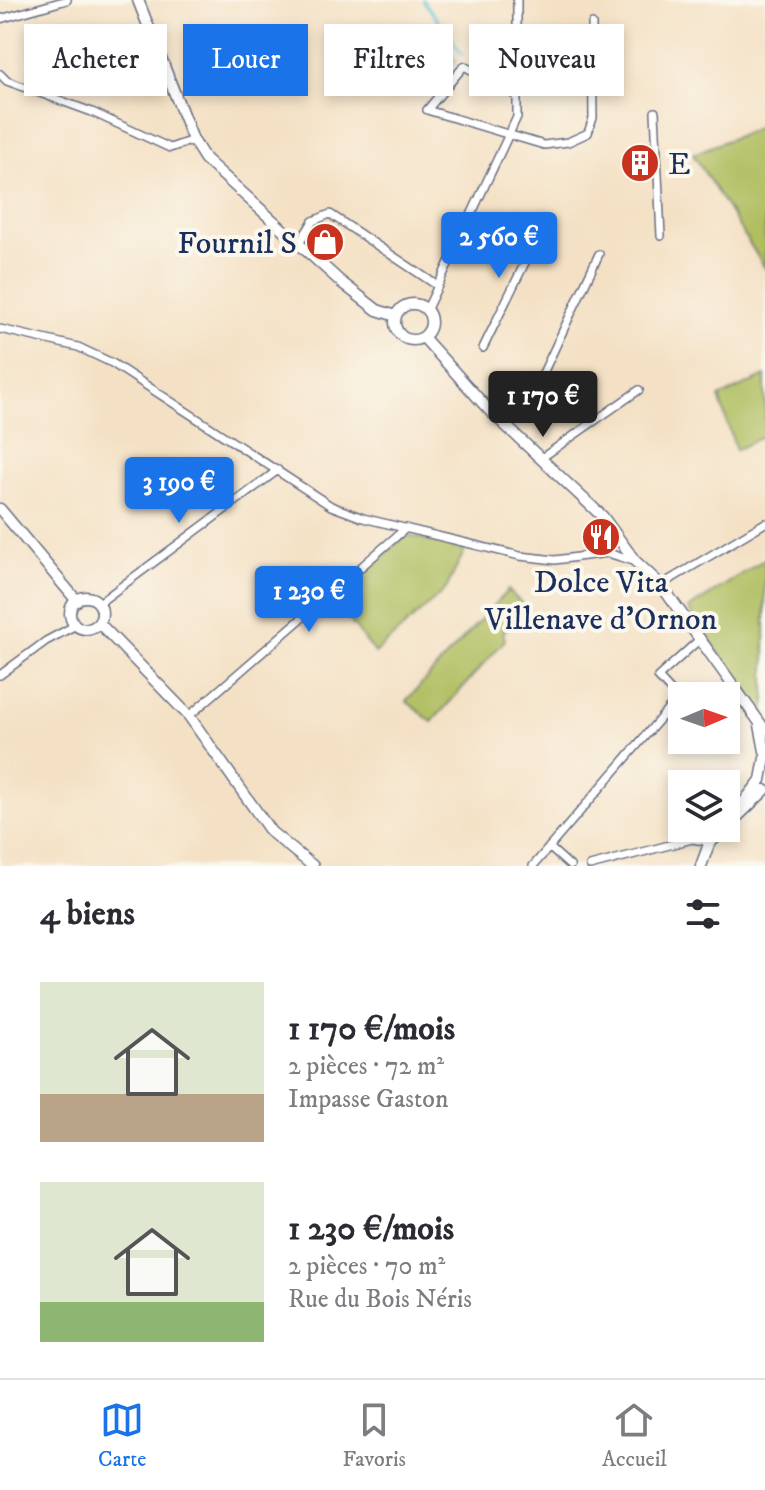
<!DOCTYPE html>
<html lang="fr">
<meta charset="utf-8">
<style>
:root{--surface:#fff;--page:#f2f2f3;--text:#2b2b33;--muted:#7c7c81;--line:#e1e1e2;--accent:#1a73e8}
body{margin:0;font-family:"IM FELL DW Pica",serif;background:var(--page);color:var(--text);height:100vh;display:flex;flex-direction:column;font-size:30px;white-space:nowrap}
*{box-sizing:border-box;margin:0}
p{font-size:26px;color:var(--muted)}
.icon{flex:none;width:44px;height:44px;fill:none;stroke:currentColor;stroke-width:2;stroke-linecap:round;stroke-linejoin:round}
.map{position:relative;height:866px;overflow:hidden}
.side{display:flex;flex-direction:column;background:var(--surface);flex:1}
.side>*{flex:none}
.guide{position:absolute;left:24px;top:24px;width:718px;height:72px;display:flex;gap:16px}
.needle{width:52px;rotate:88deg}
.buttons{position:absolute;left:668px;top:682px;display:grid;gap:16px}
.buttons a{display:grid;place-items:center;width:72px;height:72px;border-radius:0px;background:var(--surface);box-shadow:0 4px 12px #0003;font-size:40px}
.price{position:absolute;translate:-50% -68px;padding:0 18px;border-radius:8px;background:var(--accent);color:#fff;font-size:26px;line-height:52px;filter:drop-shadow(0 2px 4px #0008)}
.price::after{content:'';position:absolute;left:50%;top:48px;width:24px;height:18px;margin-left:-12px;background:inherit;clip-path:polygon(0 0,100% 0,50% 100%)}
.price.on{background:#222;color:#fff}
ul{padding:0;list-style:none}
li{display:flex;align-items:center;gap:24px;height:200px;padding:0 40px}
li span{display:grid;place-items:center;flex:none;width:224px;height:160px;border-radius:0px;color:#555}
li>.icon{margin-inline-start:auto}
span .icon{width:96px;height:96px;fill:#fffc;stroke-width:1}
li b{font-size:34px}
h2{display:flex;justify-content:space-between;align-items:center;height:96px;padding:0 40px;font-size:34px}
.tag{padding:0 28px;border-radius:0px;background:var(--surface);box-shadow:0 4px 12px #0003;font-size:28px;line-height:72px}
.tag.on{background:var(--accent);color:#fff}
.tabs{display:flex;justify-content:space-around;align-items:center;height:112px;border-top:2px solid var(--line);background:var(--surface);font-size:22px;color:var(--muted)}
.tabs a{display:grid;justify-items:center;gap:4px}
.tabs .on{color:var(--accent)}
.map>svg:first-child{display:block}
.green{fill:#b0be60;stroke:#66765f;stroke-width:2}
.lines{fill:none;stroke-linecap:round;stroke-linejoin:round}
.stream{stroke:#56bdd3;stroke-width:3}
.street-casing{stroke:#676d82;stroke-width:10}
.secondary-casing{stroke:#676d82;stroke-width:13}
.street{stroke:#fff;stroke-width:7}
.secondary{stroke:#fff;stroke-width:10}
.labels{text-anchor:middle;stroke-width:8;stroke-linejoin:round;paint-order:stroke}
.poi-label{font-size:32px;fill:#1b2f5e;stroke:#fbf7ec;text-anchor:start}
</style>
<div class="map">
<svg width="765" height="866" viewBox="0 0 765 866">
<rect width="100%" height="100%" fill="#fbf7ec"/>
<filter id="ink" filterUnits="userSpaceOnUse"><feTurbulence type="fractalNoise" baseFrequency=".0125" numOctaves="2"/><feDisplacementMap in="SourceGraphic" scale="16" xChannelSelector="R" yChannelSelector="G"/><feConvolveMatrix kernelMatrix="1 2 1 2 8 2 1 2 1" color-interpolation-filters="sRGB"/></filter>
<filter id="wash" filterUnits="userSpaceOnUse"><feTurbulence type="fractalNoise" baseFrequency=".006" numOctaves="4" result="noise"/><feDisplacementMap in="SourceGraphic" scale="32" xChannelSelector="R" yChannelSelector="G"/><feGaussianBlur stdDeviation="1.8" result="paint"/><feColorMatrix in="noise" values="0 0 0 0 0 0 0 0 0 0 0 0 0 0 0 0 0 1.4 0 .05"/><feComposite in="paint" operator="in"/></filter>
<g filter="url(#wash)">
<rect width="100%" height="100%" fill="#f4e1c5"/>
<path class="green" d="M441,48L456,61L434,89L418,76Z
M765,125V268L693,154Z
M765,376V435L736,450L719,397Z
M407,535L465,550L446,589L375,653L333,599Z
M765,559V717L688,609Z
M508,590L527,609L503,632L505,640L432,722L406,701Z"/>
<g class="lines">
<path class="stream" d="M423,0L462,54"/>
</g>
</g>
<g filter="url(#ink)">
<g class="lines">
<defs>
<path id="street" d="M0,19L67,0
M0,74L7,81L92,112L170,148L193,140
M517,96L464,66L427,110L544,145L568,142L588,133L593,118L592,24
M655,112L661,236
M300,242L313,221L330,214L438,286
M427,309L517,117V0
M0,329L78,347L112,363L331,506L363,518L520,556L555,560L608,553L633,561
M483,348L543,226
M537,386L599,254
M540,459L639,390
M661,585L765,523
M99,603L278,470
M0,675L46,641L76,625
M682,703L658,677L700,639
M189,716L406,528
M549,847L570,866
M533,866L677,699
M590,866L692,839L704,841"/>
<path id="secondary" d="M138,0L193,140L205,159L341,282L377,310L396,316
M395 322a18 18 0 1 1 36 0a18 18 0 1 1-36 0Z
M423,337L488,409L603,517L635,561L661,585L765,730
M0,509L77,601
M70 613a16 16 0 1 1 32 0a16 16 0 1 1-32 0Z
M99,623L189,716L271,832L313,866
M760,725L765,751
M739,808L761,780L765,758
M701,866L709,844L765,790"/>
</defs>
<use href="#street" class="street-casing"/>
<use href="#secondary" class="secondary-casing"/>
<use href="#street" class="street"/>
<use href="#secondary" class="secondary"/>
</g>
</g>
<defs>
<symbol id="building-disc" viewBox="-11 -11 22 22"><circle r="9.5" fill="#c8321e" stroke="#fbf7ec"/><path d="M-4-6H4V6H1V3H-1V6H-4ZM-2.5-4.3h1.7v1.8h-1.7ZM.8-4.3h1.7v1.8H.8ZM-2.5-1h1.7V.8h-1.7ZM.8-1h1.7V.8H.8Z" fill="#fff"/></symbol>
<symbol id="shop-disc" viewBox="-11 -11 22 22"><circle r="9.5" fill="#c8321e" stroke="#fbf7ec"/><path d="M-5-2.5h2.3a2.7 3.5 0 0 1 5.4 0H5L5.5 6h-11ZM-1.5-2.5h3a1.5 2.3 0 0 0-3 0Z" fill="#fff"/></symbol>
<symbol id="restaurant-disc" viewBox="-11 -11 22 22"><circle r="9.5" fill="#c8321e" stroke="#fbf7ec"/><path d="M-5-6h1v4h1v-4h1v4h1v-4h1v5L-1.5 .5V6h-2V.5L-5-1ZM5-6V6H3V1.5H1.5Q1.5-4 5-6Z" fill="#fff"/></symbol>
</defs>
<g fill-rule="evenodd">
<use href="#building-disc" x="618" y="141" width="44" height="44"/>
<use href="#shop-disc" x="303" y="220" width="44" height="44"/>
<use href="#restaurant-disc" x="579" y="515" width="44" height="44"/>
</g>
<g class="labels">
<g class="poi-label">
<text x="668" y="174">E</text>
<text x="297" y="253" text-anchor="end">Fournil S</text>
<text x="601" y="592" text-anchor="middle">Dolce Vita<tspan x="601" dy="37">Villenave d'Ornon</tspan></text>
</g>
</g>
</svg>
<div class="buttons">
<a><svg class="needle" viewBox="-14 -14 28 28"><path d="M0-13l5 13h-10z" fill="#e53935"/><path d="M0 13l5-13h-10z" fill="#7c7c81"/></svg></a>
<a><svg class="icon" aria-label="layers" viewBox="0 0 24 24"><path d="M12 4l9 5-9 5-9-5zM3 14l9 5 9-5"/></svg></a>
</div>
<b class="price" style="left:499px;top:280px">2 560 €</b>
<b class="price on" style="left:543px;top:439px">1 170 €</b>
<b class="price" style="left:179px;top:525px">3 190 €</b>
<b class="price" style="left:309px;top:634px">1 230 €</b>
<div class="guide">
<a class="tag">Acheter</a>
<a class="tag on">Louer</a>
<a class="tag">Filtres</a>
<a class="tag">Nouveau</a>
</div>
</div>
<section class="side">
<h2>4 biens<svg class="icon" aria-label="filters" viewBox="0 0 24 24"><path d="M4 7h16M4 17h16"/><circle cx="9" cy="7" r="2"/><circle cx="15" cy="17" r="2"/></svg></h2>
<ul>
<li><span style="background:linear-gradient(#dfe7d0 70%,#b9a48a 0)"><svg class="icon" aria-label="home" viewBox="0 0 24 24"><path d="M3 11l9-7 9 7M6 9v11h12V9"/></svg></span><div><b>1 170 €/mois</b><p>2 pièces · 72 m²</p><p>Impasse Gaston</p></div></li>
<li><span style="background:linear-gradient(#dfe7d0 75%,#8fb573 0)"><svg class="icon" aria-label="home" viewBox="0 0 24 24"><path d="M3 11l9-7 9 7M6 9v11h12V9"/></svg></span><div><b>1 230 €/mois</b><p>2 pièces · 70 m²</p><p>Rue du Bois Néris</p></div></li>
</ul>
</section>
<nav class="tabs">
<a class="on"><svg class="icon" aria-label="map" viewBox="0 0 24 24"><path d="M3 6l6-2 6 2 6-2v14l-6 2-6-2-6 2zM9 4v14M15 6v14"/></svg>Carte</a>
<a><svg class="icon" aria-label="saved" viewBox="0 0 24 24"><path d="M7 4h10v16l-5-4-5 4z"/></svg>Favoris</a>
<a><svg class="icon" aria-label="home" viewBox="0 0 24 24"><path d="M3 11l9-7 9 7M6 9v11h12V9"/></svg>Accueil</a>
</nav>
